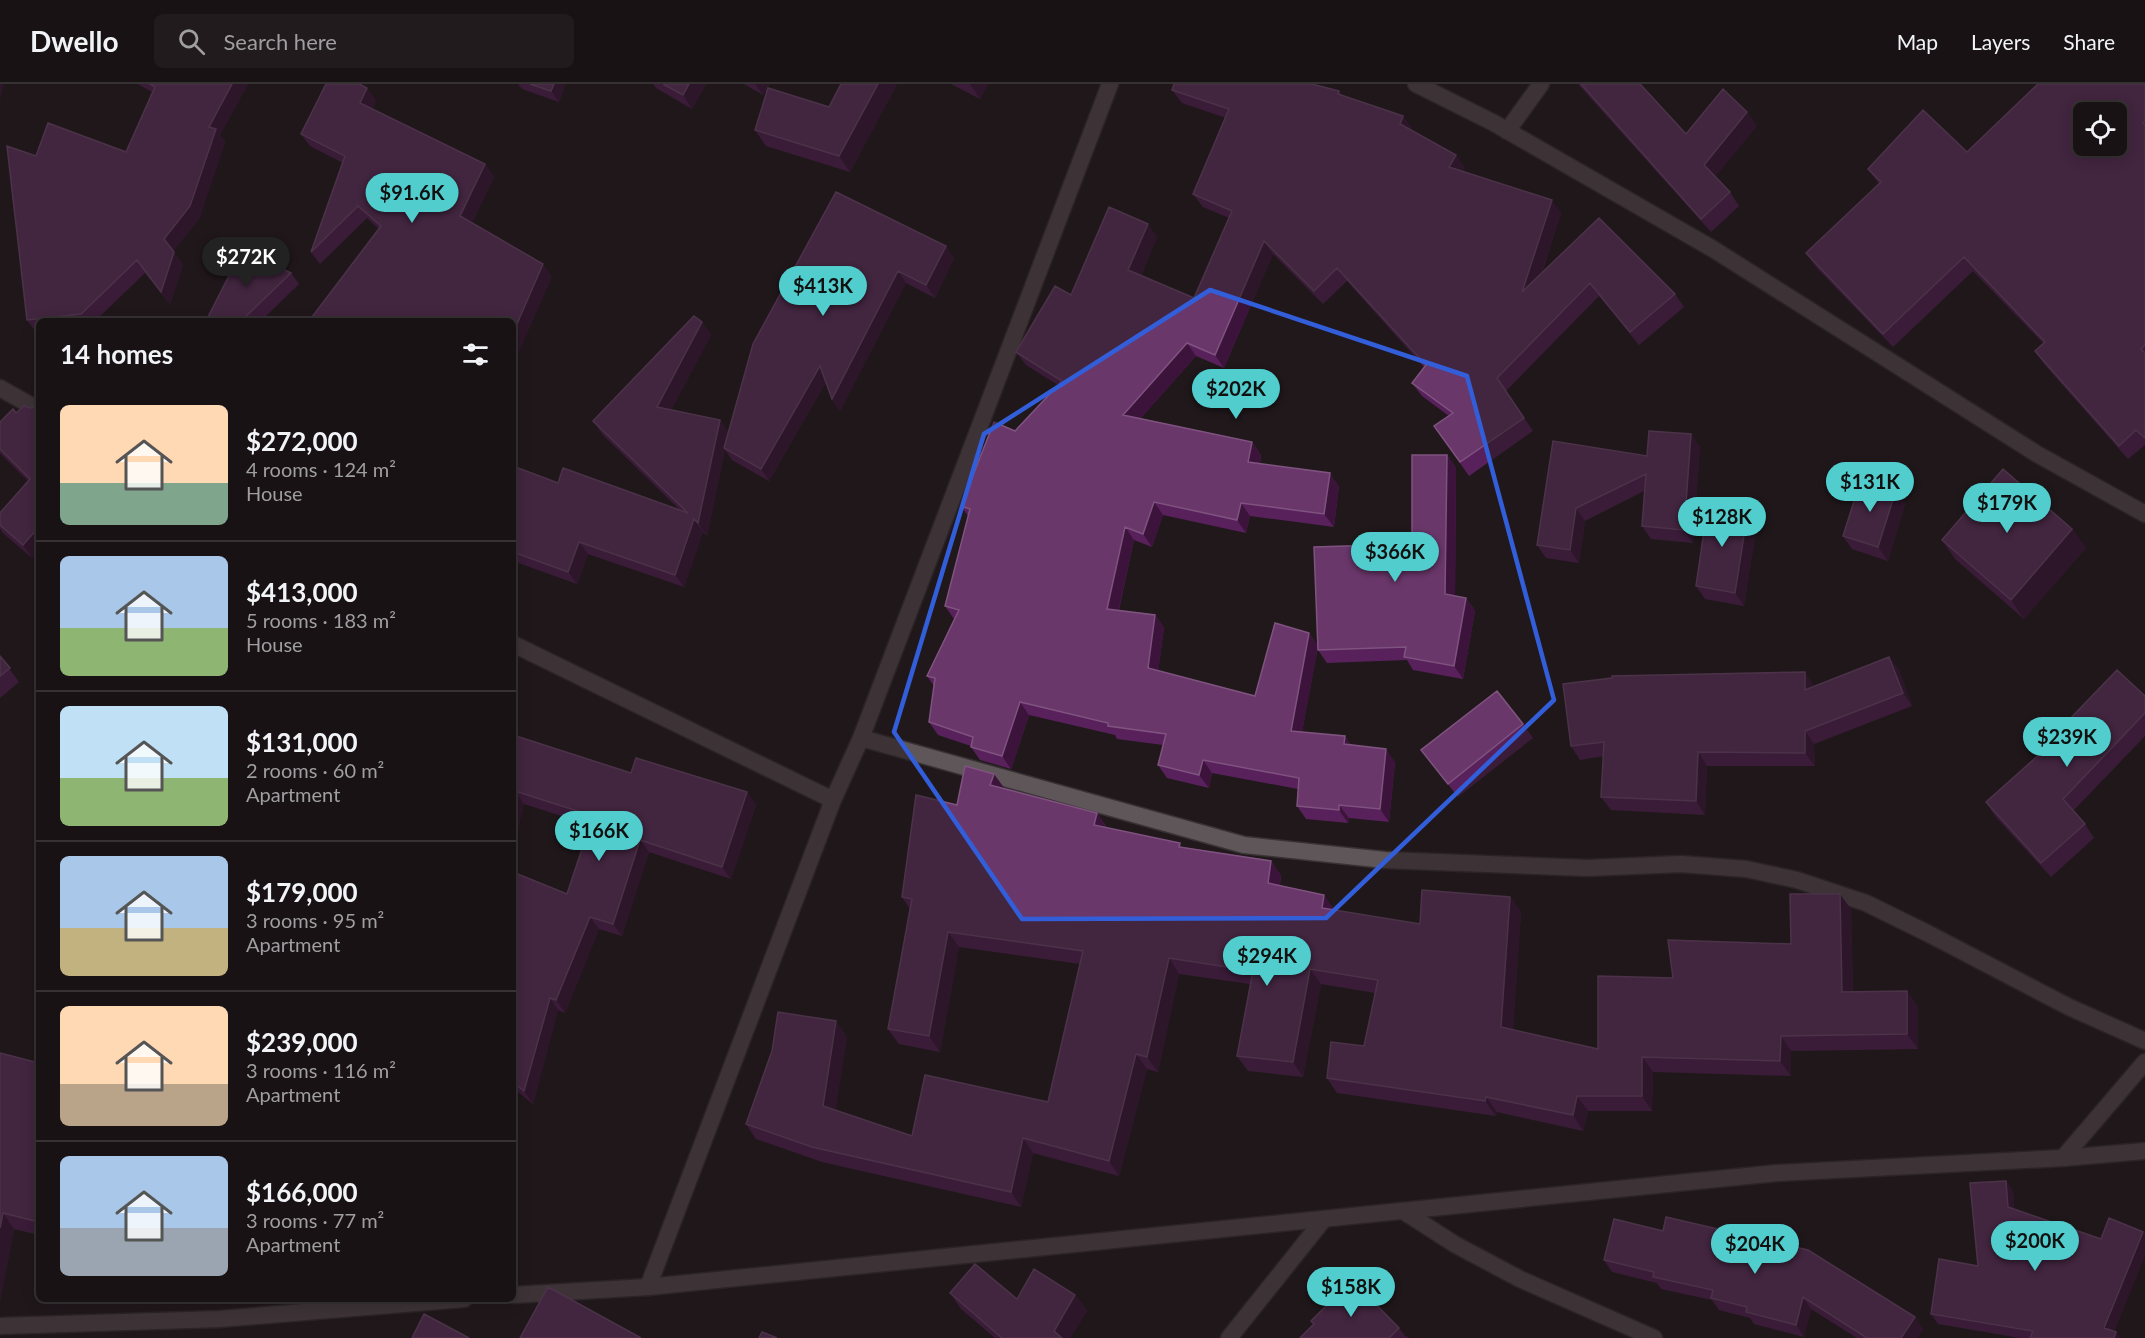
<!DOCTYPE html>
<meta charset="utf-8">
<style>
:root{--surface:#181214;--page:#211b1d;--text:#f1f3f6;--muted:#9f9ea0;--line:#363234;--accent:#52cdce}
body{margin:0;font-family:Lato,sans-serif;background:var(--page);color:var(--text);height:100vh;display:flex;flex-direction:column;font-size:22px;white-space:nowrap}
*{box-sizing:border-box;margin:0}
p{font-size:20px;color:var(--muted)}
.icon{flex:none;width:33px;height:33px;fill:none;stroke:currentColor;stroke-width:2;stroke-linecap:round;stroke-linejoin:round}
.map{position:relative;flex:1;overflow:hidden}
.drawer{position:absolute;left:36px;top:234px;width:480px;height:984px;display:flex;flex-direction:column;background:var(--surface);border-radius:9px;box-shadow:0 3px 15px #0003,0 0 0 2px var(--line)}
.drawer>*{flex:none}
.controls{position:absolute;left:2073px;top:18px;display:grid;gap:12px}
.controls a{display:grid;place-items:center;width:54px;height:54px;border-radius:9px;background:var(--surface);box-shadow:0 3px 15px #0003,0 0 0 2px var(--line);font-size:30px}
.price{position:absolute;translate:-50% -51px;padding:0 14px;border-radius:21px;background:var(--accent);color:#111;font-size:20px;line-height:39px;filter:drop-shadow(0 2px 3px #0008)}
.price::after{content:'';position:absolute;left:50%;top:36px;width:18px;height:14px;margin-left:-9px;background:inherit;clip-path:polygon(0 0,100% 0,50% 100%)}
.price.selected{background:#222;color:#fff}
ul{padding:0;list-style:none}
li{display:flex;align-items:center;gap:18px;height:150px;padding:0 24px}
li+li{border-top:2px solid var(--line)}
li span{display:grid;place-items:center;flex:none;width:168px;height:120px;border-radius:9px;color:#555}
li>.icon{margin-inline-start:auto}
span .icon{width:72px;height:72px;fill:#fffc;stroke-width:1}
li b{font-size:26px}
h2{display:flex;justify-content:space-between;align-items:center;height:72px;padding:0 24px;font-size:26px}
header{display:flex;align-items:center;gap:36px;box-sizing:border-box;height:84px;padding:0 30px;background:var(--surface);border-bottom:2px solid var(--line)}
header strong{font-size:28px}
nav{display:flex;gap:33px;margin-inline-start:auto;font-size:21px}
.search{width:420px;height:54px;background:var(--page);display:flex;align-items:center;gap:15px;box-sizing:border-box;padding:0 21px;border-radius:9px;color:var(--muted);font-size:22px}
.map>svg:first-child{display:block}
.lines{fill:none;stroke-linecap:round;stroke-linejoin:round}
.minor-casing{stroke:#383234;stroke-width:19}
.secondary-casing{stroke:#383234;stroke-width:19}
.minor{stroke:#5f5659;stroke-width:16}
.secondary{stroke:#5f5659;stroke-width:16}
.wall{fill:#59215c}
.shaded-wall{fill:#3c143b}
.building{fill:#6a376b;stroke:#7f537f;stroke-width:1.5;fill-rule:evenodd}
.marked{fill:none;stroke:#325eda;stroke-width:4.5;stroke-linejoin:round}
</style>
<header>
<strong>Dwello</strong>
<div class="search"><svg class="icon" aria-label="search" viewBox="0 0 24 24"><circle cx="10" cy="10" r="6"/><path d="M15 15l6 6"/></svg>Search here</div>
<nav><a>Map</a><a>Layers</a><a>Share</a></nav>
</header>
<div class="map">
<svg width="2145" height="1254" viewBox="0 0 2145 1254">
<rect width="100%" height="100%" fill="#20181b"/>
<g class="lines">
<defs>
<path id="minor" d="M1416,0L1494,39L1713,165L2037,370L2145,430
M1507,47L1541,0
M0,304L39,326
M513,560L833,716
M861,654L1244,761L1385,776L1587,784L1681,780L1746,785L1797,796L1866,819L1929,850L2069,923L2145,957
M2063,1074L2145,978
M1403,1127L1456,1161L1520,1195L1654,1254
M648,1203L833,716L861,654L1110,0
M1229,1254L1324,1135"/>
<path id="secondary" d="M513,1211L648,1203L1777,1089L2063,1074L2145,1067
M0,1242L219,1235L464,1215"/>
</defs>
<use href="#minor" class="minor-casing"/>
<use href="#secondary" class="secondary-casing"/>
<use href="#minor" class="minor"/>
<use href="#secondary" class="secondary"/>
</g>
<path class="wall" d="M138,0H248L220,51L225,58L199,135L173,167L183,181L170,220L145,189L95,237H39V248H36L27,236L36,72L126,68L152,8Z
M518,0H565L559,18L522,5Z
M653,0H706L692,25L656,4Z
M744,0H770L763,11Z
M841,0H897L850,88L766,62L755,46L829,23Z
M951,0H988L980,15Z
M1578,0H1640L1686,50L1747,28L1757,42L1715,92L1730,108L1739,122L1711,148Z
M2145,0V361L2128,375L2044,280L2035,267L2043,259L1973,187L1893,263L1816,183L1806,169L1879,100L1868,85L1967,68Z
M367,4L376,17L372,25L485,80L494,93L472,139L552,193L379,145L367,134L320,180L311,168L343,79L310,62L301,50Z
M1172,6L1339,7L1342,12L1403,32L1412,45L1411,46L1456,71L1465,84L1463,87L1561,129L1542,189L1675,210L1684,223L1639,261L1599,212L1506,307L1533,347L1469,392L1434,342L1449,332L1422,312L1412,299L1424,283L1347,197L1323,220L1273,170L1224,284L1196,272L1140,335L1252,358L1261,371L1260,380L1339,402L1334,443L1250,432L1246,449L1163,431L1152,463L1134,456L1119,526L1155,531L1164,544L1158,587L1255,612L1309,549L1318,562L1412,460L1447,371L1456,384L1455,512L1466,514L1475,527L1463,595L1413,586L1407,576L1327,579L1318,566V562L1302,648L1345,652L1351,661L1395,678L1389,738L1349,734L1348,739L1306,735L1297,722L1298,705L1212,689L1209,704L1167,694L1158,681L1163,661L1117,655L1115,651L1029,631L1011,685L980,676L971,663V662L938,651L929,638L934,602L927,592L954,535L945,522L968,432L961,422L1015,347L1058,301L1026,281L1016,268L1071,211L1157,153L1141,191L1194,214L1229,134L1203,123L1193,110L1226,34L1182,19Z
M836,108L954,174L935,214L906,199L840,327L832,315L826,298L769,397L732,376L725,366L707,452L703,448L684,503L588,470L577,500L513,477V382L558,399L681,427L602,350L593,337L702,238L711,251L671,326L720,336L728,348Z
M291,189L299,200L261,237H206Z
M39,319V466L32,474L3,449L0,444V429L28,397L0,369V338L30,324L36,322Z
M1553,357L1647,372L1700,363L1693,459L1651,455L1642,442L1644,407L1585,437L1579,479L1546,474L1537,461Z
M1896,406L1905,420L1888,477L1852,465L1843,452Z
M1748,426L1757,440L1744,522L1705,515L1696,502Z
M2072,445L2086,464L2024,535L1955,475L1942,456Z
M0,572L19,598L0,614Z
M1889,573L1899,586L1912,622L1814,660L1815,682H1707L1705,731L1611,726L1601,713L1604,672L1580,676L1571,662L1814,602Z
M2145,612V652L2073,727L2085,740L2094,754L2051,793L1995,732L1986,718Z
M1523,640L1533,654L1458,713L1421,666Z
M513,651L631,689L747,708L756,721L731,795L649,768L622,852L599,845L565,929L558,926L533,1020L513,1004V788L567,810L590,741L524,720L513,763Z
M1005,705L1097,729L1107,744L1183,763L1271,777L1281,792L1280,801L1335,826L1420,840L1510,813L1521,828L1513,946L1598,965L1673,894L1791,860L1851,825L1853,908L1918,922V965L1791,967V992L1653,988L1652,1027H1588L1583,1047L1497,1028L1496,1032L1337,1009L1327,994L1364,962L1375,909L1321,900L1303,993L1248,987L1237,972L1250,900L1179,890L1158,988L1147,985L1119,1092L1033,1069L1021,1123L822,1078L756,1055L746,1040L847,953L835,1026L912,1052L1048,1018L1080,880L959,863L940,968L899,960L888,945L910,825L902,813L957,721Z
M0,969L39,979V1151L14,1145L0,1217Z
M2006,1097L2013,1107L2014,1125L2101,1155L2143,1148L2145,1150V1171L2114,1247L2116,1248L2120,1254H2020L1938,1240L1931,1230L1978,1182Z
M1604,1176L1915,1233L1923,1245L1917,1254H1857L1811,1225L1804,1253L1754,1240L1750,1234L1719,1226L1712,1216L1661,1205L1657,1199L1612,1188Z
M950,1209L1017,1215L1075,1211L1087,1227L1070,1254H995L961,1225Z
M1311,1237L1399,1244L1405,1252L1410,1254H1299L1313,1240Z"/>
<path class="shaded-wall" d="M0,0H4L0,16Z
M232,0H248L220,51L225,58L199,135L173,167L164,155L209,43Z
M554,0H565L559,18L551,7Z
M689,0H706L692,25L683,11Z
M755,0H770L763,11Z
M878,0H897L850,88L839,72Z
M970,0H988L980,15Z
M367,4L376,17L369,31L360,19Z
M1747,28L1757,42L1714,94L1704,81Z
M1403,32L1412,45L1409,53L1400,40Z
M1456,71L1465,84L1458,96L1449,83Z
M485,80L494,93L469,145L460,132Z
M1552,116L1561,129L1531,221L1522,208Z
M1148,140L1157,153L1137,199L1128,186Z
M1264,157L1273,170L1224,284L1215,271Z
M946,162L954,174L935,214L926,201Z
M174,168L183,181L170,220L161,208Z
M543,180L552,193L513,281V249Z
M898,187L906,199L840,327L832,315Z
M702,238L711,251L666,336L657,323Z
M1187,259L1196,272L1132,344L1123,331Z
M820,282L828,294L769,397L761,385Z
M720,336L729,349L724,364L725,366L707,452L698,439Z
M1691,350L1700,363L1693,459L1684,446Z
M1252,358L1261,371L1258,391L1248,378Z
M1447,371L1456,384L1455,523L1445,510Z
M1330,389L1339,402L1334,443L1324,430Z
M1896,406L1905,420L1888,477L1878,463Z
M1154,418L1163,431L1152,463L1143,450Z
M1241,419L1250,432L1246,449L1237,436Z
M1576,424L1585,437L1579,479L1570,466Z
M1748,426L1757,440L1744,522L1735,509Z
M694,435L703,448L684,503L675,491Z
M1125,443L1134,456L1116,538L1107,525Z
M38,444L39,445V466L32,474L23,461Z
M2072,445L2086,464L2024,535L2011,516Z
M579,458L588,470L577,500L568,488Z
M1466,514L1475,527L1463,595L1454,582Z
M1155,531L1164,544L1157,597L1148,584Z
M1309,549L1318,562L1300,660L1291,647Z
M1889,573L1899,586L1912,622L1903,609Z
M1805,588L1814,602L1805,606Z
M1020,618L1029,631L1011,685L1002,672Z
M1805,647L1814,660L1815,682L1805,669Z
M1345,652L1354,665L1344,660Z
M1386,665L1395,678L1389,738L1380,725Z
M1698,668L1707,682L1705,731L1696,717Z
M1203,676L1212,689L1209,704L1199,691Z
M994,690L1005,705L990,701Z
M515,707L524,720L513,763V716Z
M747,708L756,721L731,795L722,783Z
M1339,721L1349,734L1348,739L1339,726Z
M1097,729L1107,745L1094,741Z
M640,756L649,768L622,852L613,840Z
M1271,777L1281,792L1278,814L1268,799Z
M1840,810L1851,825L1853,923L1842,908Z
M1324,811L1335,826L1322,824Z
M1510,813L1521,828L1512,958L1501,943Z
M590,833L599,845L565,929L556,916Z
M948,848L959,863L940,968L929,952Z
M1169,874L1179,890L1158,988L1147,973Z
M1310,885L1321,900L1303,993L1293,978Z
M1907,907L1918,922V965L1907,950Z
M550,914L558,926L533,1020L524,1007Z
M836,937L847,953L834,1037L823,1022Z
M1781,952L1791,967V992L1780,977Z
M1136,970L1147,985L1119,1092L1109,1077Z
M1642,973L1653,988L1652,1027L1642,1012Z
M1577,1012L1588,1027L1583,1047L1573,1031Z
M1486,1013L1497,1028L1496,1032L1485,1017Z
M1023,1054L1033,1069L1021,1123L1011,1108Z
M2006,1097L2013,1107L2015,1133L2008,1123Z
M3,1129L14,1145L0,1217V1144Z
M2143,1148L2145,1150V1171L2112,1254L2104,1244Z
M1075,1211L1087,1227L1070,1254H1059L1054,1247Z
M1803,1213L1811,1225L1804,1253L1796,1241Z
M1915,1233L1923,1245L1917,1254H1901Z
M2116,1248L2120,1254H2114Z"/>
<path class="building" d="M150,0H232L209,43L216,45L190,122L164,155L174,168L161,208L137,176L81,230L27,236L7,62L36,72L48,39L126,68L155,3Z
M326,0H359L367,4L360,19L485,80L460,132L543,180L513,249V237H309L381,142L358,122L311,168L345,72L301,50Z
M530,0H554L551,7Z
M663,0H689L683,11Z
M841,0H878L839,72L755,46L768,4L829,23Z
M1174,0H1312L1339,7L1338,10L1403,32L1400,40L1456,71L1449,83L1552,116L1522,208L1599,134L1675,210L1630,248L1590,199L1497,294L1524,334L1460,378L1434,342L1453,329L1412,299L1426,281L1337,184L1314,207L1264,157L1215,271L1187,259L1123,331L1252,358L1248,378L1330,389L1324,430L1241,419L1237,436L1154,418L1143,450L1125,443L1107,525L1155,531L1148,584L1255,612L1275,539L1309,549L1291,647L1345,652L1344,660L1386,665L1380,725L1339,721V726L1297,722L1299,694L1203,676L1199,691L1158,681L1166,650L1108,642V639L1020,618L1002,672L971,663L973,653L929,638L935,594L927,592L959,526L945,522L970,425L961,422L994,338L1015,347L1062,297L1016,268L1055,202L1071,211L1109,123L1148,140L1128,186L1194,214L1232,127L1193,110L1229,25L1172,6Z
M1581,0H1640L1686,50L1723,5L1747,28L1704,81L1730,108L1701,135Z
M2038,0H2145V37L2143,39L2145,41V261L2141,265L2145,269V354L2136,346L2119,362L2035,267L2045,258L1964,173L1883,250L1806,169L1881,98L1868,85L1923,26L1967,68ZM2084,28H2116V62H2084Z
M836,108L946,162L926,201L898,187L832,315L820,282L761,385L724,364L753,260Z
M240,170H254L291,189L241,237H206Z
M694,232L702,238L657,323L720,336L698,439L694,435L675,491L579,458L568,488L513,468V382L558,399L563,384L688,429L593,337Z
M39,319V444H38L23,461L0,441V429L30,395L0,365V338L13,325L16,329L24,322L30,324L36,322Z
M1649,347L1691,350L1684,446L1642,442L1646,390L1576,424L1570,466L1537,461L1553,357L1647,372Z
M1412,371H1447L1445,510L1466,514L1454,582L1404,573L1406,563L1318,566L1314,463L1412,460Z
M2003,385L2072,445L2011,516L1942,456Z
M1861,395L1896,406L1878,463L1843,452Z
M1708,420L1748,426L1735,509L1696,502Z
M0,572L10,584L0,592Z
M1889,573L1903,609L1805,647V669L1698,668L1696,717L1601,713L1604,658L1571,662L1563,600L1612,594V592L1805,588V606Z
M2117,586L2145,612V629L2063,715L2085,740L2041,779L1986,718L2041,669L2039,667Z
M1497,607L1523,640L1448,700L1421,666Z
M513,651L631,689L636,674L747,708L722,783L640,756L613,840L590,833L556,916L550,914L524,1007L513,998V788L567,810L593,732L515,707L513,716Z
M965,682L994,690L990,701L1097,729L1094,741L1180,759L1179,763L1271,777L1268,799L1324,811L1322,824L1420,840L1422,806L1510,813L1501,943L1598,965V892L1673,894L1668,856L1791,860L1790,810H1840L1842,908L1907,907V950L1781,952L1780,977L1642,973V1012H1577L1573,1031L1486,1013L1485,1017L1327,994L1331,958L1364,962L1378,896L1310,885L1293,978L1237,972L1253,887L1169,874L1147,973L1136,970L1109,1077L1023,1054L1011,1108L812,1063L746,1040L772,967L778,928L836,937L823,1022L912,1052L925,991L1048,1018L1083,867L948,848L929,952L888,945L912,815L902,813L916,711L957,721Z
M0,969L39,979V1138L3,1129L0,1144Z
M2006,1097L2008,1123L2101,1155L2109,1134L2143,1148L2104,1244L2116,1248L2114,1254H2030L2033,1247L1931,1230L1939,1175L1978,1182L1970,1099Z
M1666,1133L1808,1166L1915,1233L1901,1254H1867L1803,1213L1796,1241L1746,1228L1747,1223L1711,1214L1713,1206L1653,1193L1654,1188L1604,1176L1614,1135L1663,1147Z
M975,1180L1017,1215L1034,1185L1075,1211L1054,1247L1062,1254H1002L950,1209Z
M1352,1196L1399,1244L1389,1254H1300L1314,1240L1311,1237Z
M548,1203L641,1254H520Z
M424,1230L469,1254H412Z
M762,1248L777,1254H759Z"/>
<path d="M0 0H2145V1254H0ZM1210,206L1467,292L1554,616L1326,834L1022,835L894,648L984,350Z" fill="#20181b" fill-opacity=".55" fill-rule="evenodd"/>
<path class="marked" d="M1210,206L1467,292L1554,616L1326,834L1022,835L894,648L984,350Z"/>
</svg>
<div class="controls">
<a><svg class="icon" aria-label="locate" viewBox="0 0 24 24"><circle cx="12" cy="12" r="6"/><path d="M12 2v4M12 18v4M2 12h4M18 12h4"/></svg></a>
</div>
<b class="price" style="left:412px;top:140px">$91.6K</b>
<b class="price selected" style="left:246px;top:204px">$272K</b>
<b class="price" style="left:823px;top:233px">$413K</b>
<b class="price" style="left:1236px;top:336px">$202K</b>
<b class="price" style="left:1870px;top:429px">$131K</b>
<b class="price" style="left:2007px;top:450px">$179K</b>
<b class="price" style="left:1722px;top:464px">$128K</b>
<b class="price" style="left:1395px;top:499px">$366K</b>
<b class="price" style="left:2067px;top:684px">$239K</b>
<b class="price" style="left:599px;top:778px">$166K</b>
<b class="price" style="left:1267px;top:903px">$294K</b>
<b class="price" style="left:2035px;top:1188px">$200K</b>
<b class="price" style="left:1755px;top:1191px">$204K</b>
<b class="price" style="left:1351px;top:1234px">$158K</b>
<section class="drawer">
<h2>14 homes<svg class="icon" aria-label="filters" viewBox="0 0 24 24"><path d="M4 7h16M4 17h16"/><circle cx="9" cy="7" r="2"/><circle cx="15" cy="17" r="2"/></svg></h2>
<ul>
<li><span style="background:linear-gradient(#ffd9b3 65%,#7fa58c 0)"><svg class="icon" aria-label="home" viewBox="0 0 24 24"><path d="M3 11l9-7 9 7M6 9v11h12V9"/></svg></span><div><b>$272,000</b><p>4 rooms · 124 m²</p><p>House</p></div></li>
<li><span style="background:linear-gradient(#a9c7e8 60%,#8fb573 0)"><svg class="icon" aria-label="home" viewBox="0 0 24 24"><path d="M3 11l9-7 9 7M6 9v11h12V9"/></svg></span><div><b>$413,000</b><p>5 rooms · 183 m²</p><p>House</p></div></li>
<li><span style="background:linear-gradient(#bfe0f5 60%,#8fb573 0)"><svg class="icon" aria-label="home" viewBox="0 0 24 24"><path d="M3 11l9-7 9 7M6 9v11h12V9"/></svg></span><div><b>$131,000</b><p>2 rooms · 60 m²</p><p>Apartment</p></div></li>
<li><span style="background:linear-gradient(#a9c7e8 60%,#c2b280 0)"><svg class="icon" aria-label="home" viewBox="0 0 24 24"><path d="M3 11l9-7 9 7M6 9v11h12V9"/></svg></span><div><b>$179,000</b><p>3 rooms · 95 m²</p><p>Apartment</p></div></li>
<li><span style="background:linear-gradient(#ffd9b3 65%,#b9a48a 0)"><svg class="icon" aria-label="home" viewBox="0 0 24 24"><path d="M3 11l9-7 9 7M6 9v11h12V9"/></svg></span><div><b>$239,000</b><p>3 rooms · 116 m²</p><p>Apartment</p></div></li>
<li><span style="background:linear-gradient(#a9c7e8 60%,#9aa5b1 0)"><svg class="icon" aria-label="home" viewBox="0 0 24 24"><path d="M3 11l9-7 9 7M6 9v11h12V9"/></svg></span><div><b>$166,000</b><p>3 rooms · 77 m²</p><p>Apartment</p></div></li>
</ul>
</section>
</div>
